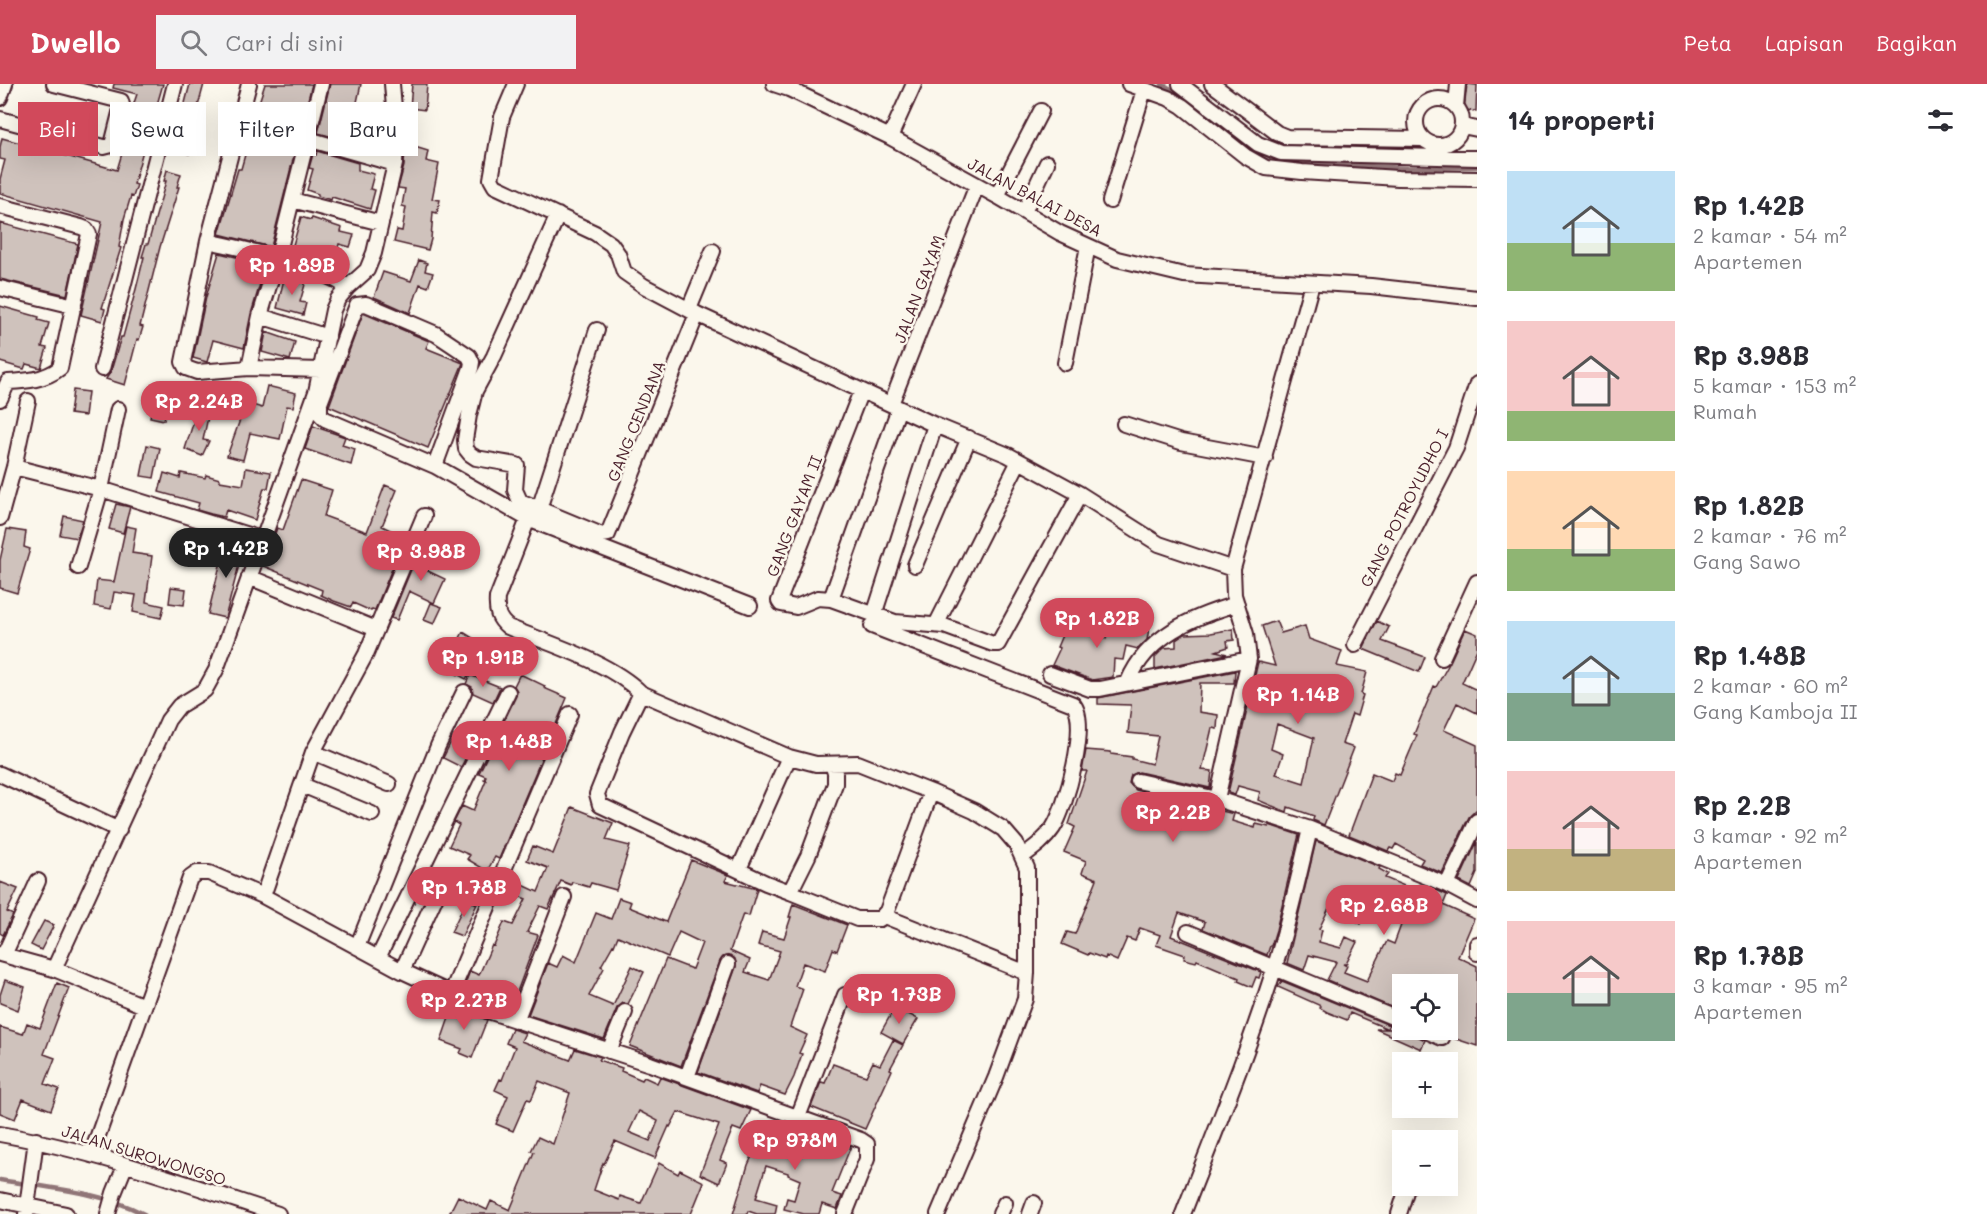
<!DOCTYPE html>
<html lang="id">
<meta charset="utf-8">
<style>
:root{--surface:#fff;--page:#f2f2f3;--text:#2b2b33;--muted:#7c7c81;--accent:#d1495b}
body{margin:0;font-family:Mali,sans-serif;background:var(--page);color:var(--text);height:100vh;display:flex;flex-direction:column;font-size:22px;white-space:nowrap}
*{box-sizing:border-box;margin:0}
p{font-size:20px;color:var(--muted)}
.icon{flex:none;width:33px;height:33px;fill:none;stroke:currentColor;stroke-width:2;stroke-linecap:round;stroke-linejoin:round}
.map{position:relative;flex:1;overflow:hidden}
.drawer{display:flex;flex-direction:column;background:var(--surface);width:510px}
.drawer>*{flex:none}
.guide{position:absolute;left:18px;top:18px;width:570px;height:54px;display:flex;gap:12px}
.fabs{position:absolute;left:1392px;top:890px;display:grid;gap:12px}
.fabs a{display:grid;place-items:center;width:66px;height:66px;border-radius:0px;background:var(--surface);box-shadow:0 6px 24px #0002;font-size:30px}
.price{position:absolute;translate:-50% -51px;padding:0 14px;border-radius:21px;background:var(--accent);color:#fff;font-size:20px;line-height:39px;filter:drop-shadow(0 2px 3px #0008)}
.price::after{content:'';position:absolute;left:50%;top:36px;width:18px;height:14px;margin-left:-9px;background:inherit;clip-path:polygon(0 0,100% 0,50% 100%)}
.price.active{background:#222;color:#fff}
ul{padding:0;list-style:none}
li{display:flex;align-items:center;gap:18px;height:150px;padding:0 30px}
li span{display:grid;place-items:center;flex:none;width:168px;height:120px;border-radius:0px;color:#555}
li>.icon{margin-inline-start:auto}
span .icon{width:72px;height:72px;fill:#fffc;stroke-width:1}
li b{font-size:26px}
h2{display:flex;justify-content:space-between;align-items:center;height:72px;padding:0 30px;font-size:26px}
.chip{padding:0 21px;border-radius:0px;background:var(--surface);box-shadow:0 6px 24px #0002;font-size:21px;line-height:54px}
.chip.active{background:var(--accent);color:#fff}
header{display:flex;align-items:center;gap:36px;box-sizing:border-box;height:84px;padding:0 30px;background:var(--accent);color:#fff}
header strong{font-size:28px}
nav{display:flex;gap:33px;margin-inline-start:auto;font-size:21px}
.search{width:420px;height:54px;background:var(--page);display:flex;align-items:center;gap:15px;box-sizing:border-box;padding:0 21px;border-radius:0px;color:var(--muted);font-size:22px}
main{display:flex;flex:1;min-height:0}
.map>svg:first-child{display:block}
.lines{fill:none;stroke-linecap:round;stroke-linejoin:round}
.stream{stroke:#907477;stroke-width:4.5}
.building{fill:#cfc2bc;stroke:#4a1f2b;stroke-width:1.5;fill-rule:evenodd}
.minor-casing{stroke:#4a1f2b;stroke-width:18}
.minor{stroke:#fbf7ec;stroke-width:14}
.labels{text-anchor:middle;stroke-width:5;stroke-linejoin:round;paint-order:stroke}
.street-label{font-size:16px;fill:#4a1f2b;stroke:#fbf7ec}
</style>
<header>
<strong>Dwello</strong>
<div class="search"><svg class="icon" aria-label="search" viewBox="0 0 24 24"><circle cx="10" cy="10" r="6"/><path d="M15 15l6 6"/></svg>Cari di sini</div>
<nav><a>Peta</a><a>Lapisan</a><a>Bagikan</a></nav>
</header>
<main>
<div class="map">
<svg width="1477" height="1130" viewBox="0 0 1477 1130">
<rect width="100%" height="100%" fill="#fbf7ec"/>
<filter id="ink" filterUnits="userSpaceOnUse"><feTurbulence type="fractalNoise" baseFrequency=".0167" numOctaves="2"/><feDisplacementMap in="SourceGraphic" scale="12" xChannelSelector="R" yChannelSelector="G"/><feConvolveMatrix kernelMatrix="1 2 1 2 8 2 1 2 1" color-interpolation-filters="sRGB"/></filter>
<g filter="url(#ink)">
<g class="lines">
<path class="stream" d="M1162,0L1191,16
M1207,29L1250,67L1282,78L1407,84L1477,83
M0,1096C47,1104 101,1107 144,1130"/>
</g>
<path class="building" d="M114,0H163L156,24L159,25L155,38L153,37L142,70L134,100L137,101L133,113L131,112L124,135L119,163L121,164L102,224L105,225L102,237L81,231L102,138L0,109V95L5,76L0,75V63L2,54L117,86L129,46H128L130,31L137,10L113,4Z
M190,0H204L189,56L192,57L189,70L173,65Z
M265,0H312L271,163L219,150L238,85H241L250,53L248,52Z
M330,0H361L352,41L367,46L363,61L318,49Z
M412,0H427L425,26L410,24Z
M1467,0L1477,1L1476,27L1464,26Z
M405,60L428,67L426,77L439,80L432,115L440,116L437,129L433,128L431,155L428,166L394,158L397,146L402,147L406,123L402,122L405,105L398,104L404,82Z
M317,67L358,79V86L374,90L370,105L375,106L370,125L332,113L331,116L318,112V110L307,106L313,85L309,84L313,70L316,71Z
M167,86L181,90L177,103H179L160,163L140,242L143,243L139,256L137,255L125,301L106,295L111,287L121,253H123L136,205L144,173H142L146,160H148L166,97H164Z
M301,133L311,136L312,134L342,144L341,148L354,151L350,163L339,160L333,181L291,168Z
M0,139L78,160L67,211L0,195Z
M219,169L266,180L251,230L244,264L213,256L207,278L193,274L206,213Z
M419,176L427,179L425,187L433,189L428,203L420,200L410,229L374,213L383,188L411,197Z
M285,191L306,197L300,218L306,219L303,231L277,224Z
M0,222L39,233L38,236L49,239L42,263L47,264L41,284L26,280L24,285L0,278Z
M363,229L429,257L426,264L463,279L428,364L329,322Z
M266,248L295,258L290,276L262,268Z
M267,302L296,309L293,323L287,322L280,355L250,349L243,376L227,372L246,319L262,324Z
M156,305L170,308L164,336L150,333Z
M73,306L88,308L85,332L70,330Z
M199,321L210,324L203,356L209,357L202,372L185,365Z
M313,342L345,353L342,361L355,365L351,381L305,365Z
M147,361L160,364L154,394L141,392Z
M246,384L271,388L268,404H264L255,436L226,426L224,433L211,430L197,426L199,419L159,408L164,389L180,394L181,389L205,394L206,391L220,395V397L243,401Z
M301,396L332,406L324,432L367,448L385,401L397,406L382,442L405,453L375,526L372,525L371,527L353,519L351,523L334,517L321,511L322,506L263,482L277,444L283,446Z
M116,420L130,423L123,449L109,445Z
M64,432L83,436L77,454L60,451Z
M126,442L136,444L132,469L152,472L146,518L164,522L161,534L133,528L136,511L114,508L111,525L94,522L97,496L114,498Z
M7,445L26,448L24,463L30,465L17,509L0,504V476Z
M226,457L244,462L225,534L208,530Z
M420,464L434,469L428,487L445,495L434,519L409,507L397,536L391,534Z
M171,503L186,505L184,521L169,519Z
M431,519L442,523L434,540L424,536Z
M1127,535L1150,539L1147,556L1138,565L1126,562L1123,576L1114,575L1113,593L1092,596L1052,581L1060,564L1057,563L1068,537L1106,555L1108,547L1124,551Z
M1276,537L1281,549L1305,542L1309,555L1342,567L1337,582L1367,588L1361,610L1363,611L1357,632L1352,630L1342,660L1354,664L1324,741L1313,736L1314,732L1288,723L1287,728L1258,716L1260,708L1238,702L1235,711L1228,709L1258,578L1275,582L1262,542ZM1277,640L1314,654L1304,699L1276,690L1283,670L1271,665Z
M1377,537L1389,543L1382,557L1425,573L1419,588L1363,565Z
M1233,545L1234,556L1227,557L1228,563L1216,567L1227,570L1155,585V573L1164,564L1176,563V556L1185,550L1211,549Z
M1465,545L1477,550V565L1462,599L1477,606V629L1457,619L1444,646L1477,661V725L1469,733L1442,789L1420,780L1423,775L1396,760L1393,765L1390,764L1388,767L1349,751L1372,689L1392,697L1395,689L1400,691L1417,651L1414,650L1434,602L1436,603L1450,578Z
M463,548L484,561L466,595L449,586L457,570L453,568Z
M1235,587L1234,599H1200L1199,628L1218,631L1217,645L1212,644L1202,686L1212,687L1210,704L1139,688L1131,691L1129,699L1136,706L1234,730L1232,737L1255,744L1256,740L1269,743V741L1299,751L1276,846L1271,862H1270L1267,871L1203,845L1205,838L1179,829L1171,852L1261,888L1259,894L1256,893L1252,903L1238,897L1239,894L1197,876L1196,878L1184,875L1185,871L1156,861L1160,851L1140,844L1135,857L1127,854L1117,877L1106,872L1105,875L1089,869L1088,871L1062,860L1067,848L1075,850L1097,795L1082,789L1086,777L1064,768L1075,743L1069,740L1087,687H1082L1086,666L1111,668V670L1132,673V675L1152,680L1158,652L1128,649L1131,621L1098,620V614Z
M520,590L545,602L544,604L567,614L499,775L495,773L487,787L467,775L470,771L449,762L459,741L454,738L462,722L473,727L486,696L484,695L486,692L479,689L516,612L517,607L514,602Z
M470,591L500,603L493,618L473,609L472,603L466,600Z
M454,652L472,661L461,683L443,674Z
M572,723L613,739L606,756L630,762L616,806L591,799L589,803L572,798L571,801L561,797L548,825L540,822L527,848L538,851L511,924L494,919L463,905L470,887L479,891L492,861L494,862L504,838L513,841L526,815L516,811L521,800L538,808L548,784L527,776L533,762L553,770Z
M1316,757L1380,783L1379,785L1388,790L1385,794L1426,811L1429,803L1443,809L1447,811L1443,821L1474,835L1458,873L1477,882V962L1453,954L1454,951L1448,947V900H1402V904L1393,924L1327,896L1336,878L1309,871L1304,886L1287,879ZM1371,821L1404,833L1394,860L1387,857L1367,897L1344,888L1347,882L1343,880H1346L1357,858L1346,853L1341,864L1319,858L1322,846L1319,845L1330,822L1350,831L1349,833L1361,840Z
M1477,758V789L1471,803L1459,797Z
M691,776L728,791L725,797L757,805L749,832L743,830L730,867L750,876L745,888L769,896L780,867L758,861L762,848L784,854L791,833H789L793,820L847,841L837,867L833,865L825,887L803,879L795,902L803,905L790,943L807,951L799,969L802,970L794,993L785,1011L760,1002L757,1009L698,988L736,883L735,875L730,871L723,873L720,877L681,982L630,962L666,875L692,885L702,859L679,848L668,873L618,852L614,862L613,861L601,882L604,884L589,912L613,922L632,882L644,888L628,920L623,919L617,924L604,955L528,931L548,879L557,883L563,871L576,878L596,829L611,835L619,814L631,818L629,823L666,838Z
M0,798L18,805L7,828L13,831L3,851L0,849Z
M467,815L477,820L462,852L451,848Z
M44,837L54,841L41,866L31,861Z
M5,896L25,903L18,926L0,919V911Z
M1282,897L1389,941L1388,945L1350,929L1347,936L1327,928L1320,924L1321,922L1278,903Z
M57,899L69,904L44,970L55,974L45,1000L59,1005L51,1026L23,1015L15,1035L0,1029V943L23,950L27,939L40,944Z
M895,923L918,935L903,960L881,948Z
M452,925L465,929L466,927L487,936L472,974L460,969L462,965L441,957Z
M512,945L525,949L521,957L570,976L575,965L601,973L599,976L622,984L621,987L642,996L644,993L657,999L660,993L751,1026L741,1047L733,1044L720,1076L727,1079L719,1099L700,1090L719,1041L678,1028L670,1043L669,1042L655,1074L615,1057L604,1080L603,1079L594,1106L619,1116L620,1112L641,1119L659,1079L678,1090L680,1086L704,1098L691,1130H449L458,1112L487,1126L491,1117L510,1126L534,1068L531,1067L538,1053L553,1060L570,1009L539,997L531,1016L527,1015L513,1047L496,1040L508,1012L495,1006L500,995L502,996L515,963L506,959ZM639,1027L658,1037L650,1057L629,1048Z
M1376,945H1413L1415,951L1425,956L1421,965Z
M893,956L903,961L890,985L892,986L865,1045L811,1023L821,998L825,999L833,980L866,992L873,978L880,981Z
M761,1040L800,1057L804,1045L851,1062L832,1109L842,1112L837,1125L822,1120L819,1130H804L784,1125L787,1114L794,1116L800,1096L788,1091V1089L766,1082L756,1114L777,1120L775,1130H757L748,1127L747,1130H733L748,1081L760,1055L757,1053Z"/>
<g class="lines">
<defs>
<path id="minor" d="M249,0L208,157L183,278L186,284L197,288L249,284L321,286
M516,0L502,33L491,95L495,102L595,149L611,160L618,170L624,188L644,202L697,230L935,341L1008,371L1080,410L1159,460L1233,485
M774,0L789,5L890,53L997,112L1060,149L1117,175L1184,191L1371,202L1477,214
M1129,0L1168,14L1182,22L1245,72L1266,84L1302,88L1398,94L1477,95
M1180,0L1258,60L1281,69L1477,74
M1212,0L1277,49L1287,53L1422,55
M0,14L5,0
M1416 38a23 23 0 1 1 46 0a23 23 0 1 1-46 0Z
M1456,22L1458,0
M0,35L104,63L112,61L122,21L121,17L54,0
M1462,42L1477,45
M890,53L914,0
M308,55L395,80
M997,112L1041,27
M292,116L381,139
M1110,117L1144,6
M0,122L81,143L86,145L89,150L60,284C45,296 26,297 8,298L0,315
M1024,128L1047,79
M558,131L494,272L475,307L469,331L465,356L466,365L470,370L476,374L517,381L515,406L520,417L602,451L608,450L697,230
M208,157C256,168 305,177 348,203
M0,204L74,222
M689,225L713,167
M260,232L328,253
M1065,279L1088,162
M249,284L260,232L278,172L321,0
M102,285L175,0
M861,307L779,517L781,520L796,523L818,514L831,515L895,538L944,542L993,560H998L1080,410
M891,320L977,101
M1124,340L1181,358L1265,374
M435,382L471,284L472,278L469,272L436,250L366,220L357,221L320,319V330L325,335L435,382L528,435L750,522
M14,383L101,405L264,456
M539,425L597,246
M0,434L14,383L28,317
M528,435L497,514C496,527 498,535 508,543C550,560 610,578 641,609L789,673L816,680L858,679L931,708L974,727L1003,745L1016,760L1027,784V889L1025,915L996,993L938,1130
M915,481L969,354
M78,483L101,405L118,325
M249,493L376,545
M831,515L899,324
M874,531L935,341
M936,541L1019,377
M872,542L1073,620C1090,638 1066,724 1053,744C1045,756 1034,764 1023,772
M1355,561L1456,364L1477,300
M1442,574L1477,498
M1050,590L1090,605H1100L1249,575
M1128,598C1147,552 1192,533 1237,520
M641,609L622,648L597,710L600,721L766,799L790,808L808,772L835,700V689L832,680
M313,668L389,700
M0,690L119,746
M1138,697L1217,715L1310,745L1447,801L1477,817
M302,701L372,730
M1217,715L1249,575L1246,550L1234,511L1233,485L1312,199
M739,785L789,673
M1447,801L1477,737
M790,808L857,835H880L887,827L931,708
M263,812L313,668L366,570L424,432
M884,832L1027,889
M1188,848L1402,937
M1477,860V869
M357,863L438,662L464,608
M0,870L54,885L144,922
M4,871L38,797
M378,874L508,608
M54,885L168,636L179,622L205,606L216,586L316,308L333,226L338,215L348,203L367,186L374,169L395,80L396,47L392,0
M402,887L440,803
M451,910L570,630
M516,937L564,813
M1422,945L1442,954
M609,967L625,928
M687,993L728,880
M798,1033L845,911
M0,1050C95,1067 187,1100 278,1130
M91,1071L190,794L197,789H209L263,812L402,887L491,928L650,980L861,1056L867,1060V1075L845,1130
M0,1116L66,1130
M26,1130L36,1056
M108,1130L114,1109L125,1082
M1000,1130L1005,1119
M1030,1130L1034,1119
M1183,1130C1215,1048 1249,966 1275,882C1289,837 1299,791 1310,745
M1399,1130L1408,1101"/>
</defs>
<use href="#minor" class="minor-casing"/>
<use href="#minor" class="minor"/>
</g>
</g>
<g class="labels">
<g class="street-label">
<text transform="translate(1035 113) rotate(28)" y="6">JALAN BALAI DESA</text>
<text transform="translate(919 205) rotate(-69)" y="6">JALAN GAYAM</text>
<text transform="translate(636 337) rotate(-68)" y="6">GANG CENDANA</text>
<text transform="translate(1404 424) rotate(-63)" y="6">GANG POTROYUDHO I</text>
<text transform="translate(794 432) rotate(-69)" y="6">GANG GAYAM II</text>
<text transform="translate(144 1071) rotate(17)" y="6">JALAN SUROWONGSO</text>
</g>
</g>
</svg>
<div class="fabs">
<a><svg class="icon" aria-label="locate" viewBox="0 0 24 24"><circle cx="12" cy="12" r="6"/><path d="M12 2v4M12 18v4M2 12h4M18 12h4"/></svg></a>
<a>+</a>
<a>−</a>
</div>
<b class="price" style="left:292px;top:212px">Rp 1.89B</b>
<b class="price" style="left:199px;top:348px">Rp 2.24B</b>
<b class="price active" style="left:226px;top:495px">Rp 1.42B</b>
<b class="price" style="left:421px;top:498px">Rp 3.98B</b>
<b class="price" style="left:1097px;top:565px">Rp 1.82B</b>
<b class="price" style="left:483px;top:604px">Rp 1.91B</b>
<b class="price" style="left:1298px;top:641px">Rp 1.14B</b>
<b class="price" style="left:509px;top:688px">Rp 1.48B</b>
<b class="price" style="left:1173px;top:759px">Rp 2.2B</b>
<b class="price" style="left:464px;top:834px">Rp 1.78B</b>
<b class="price" style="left:1384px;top:852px">Rp 2.68B</b>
<b class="price" style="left:899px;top:941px">Rp 1.73B</b>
<b class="price" style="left:464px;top:947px">Rp 2.27B</b>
<b class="price" style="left:795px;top:1087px">Rp 978M</b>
<div class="guide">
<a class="chip active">Beli</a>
<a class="chip">Sewa</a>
<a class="chip">Filter</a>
<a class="chip">Baru</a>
</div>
</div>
<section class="drawer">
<h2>14 properti<svg class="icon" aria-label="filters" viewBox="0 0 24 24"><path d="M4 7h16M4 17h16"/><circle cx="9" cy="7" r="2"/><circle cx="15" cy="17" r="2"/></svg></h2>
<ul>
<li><span style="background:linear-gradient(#bfe0f5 60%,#8fb573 0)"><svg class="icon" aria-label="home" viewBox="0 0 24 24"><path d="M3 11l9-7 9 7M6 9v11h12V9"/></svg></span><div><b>Rp 1.42B</b><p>2 kamar · 54 m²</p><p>Apartemen</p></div></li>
<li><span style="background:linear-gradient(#f6c9c9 75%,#8fb573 0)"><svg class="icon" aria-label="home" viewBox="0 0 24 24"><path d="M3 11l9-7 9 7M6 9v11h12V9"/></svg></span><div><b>Rp 3.98B</b><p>5 kamar · 153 m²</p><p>Rumah</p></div></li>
<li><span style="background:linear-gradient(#ffd9b3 65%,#8fb573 0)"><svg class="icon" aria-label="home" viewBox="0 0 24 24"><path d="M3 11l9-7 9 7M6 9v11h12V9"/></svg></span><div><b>Rp 1.82B</b><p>2 kamar · 76 m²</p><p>Gang Sawo</p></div></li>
<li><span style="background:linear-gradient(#bfe0f5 60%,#7fa58c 0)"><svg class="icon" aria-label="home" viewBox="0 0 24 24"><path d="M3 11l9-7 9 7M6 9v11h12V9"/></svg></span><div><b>Rp 1.48B</b><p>2 kamar · 60 m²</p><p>Gang Kamboja II</p></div></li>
<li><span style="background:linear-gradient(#f6c9c9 65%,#c2b280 0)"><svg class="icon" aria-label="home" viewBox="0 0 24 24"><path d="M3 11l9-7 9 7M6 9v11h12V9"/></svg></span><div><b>Rp 2.2B</b><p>3 kamar · 92 m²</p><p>Apartemen</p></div></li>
<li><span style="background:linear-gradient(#f6c9c9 60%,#7fa58c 0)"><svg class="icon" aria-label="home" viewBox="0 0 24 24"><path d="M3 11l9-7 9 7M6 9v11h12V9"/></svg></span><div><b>Rp 1.78B</b><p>3 kamar · 95 m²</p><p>Apartemen</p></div></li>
</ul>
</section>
</main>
